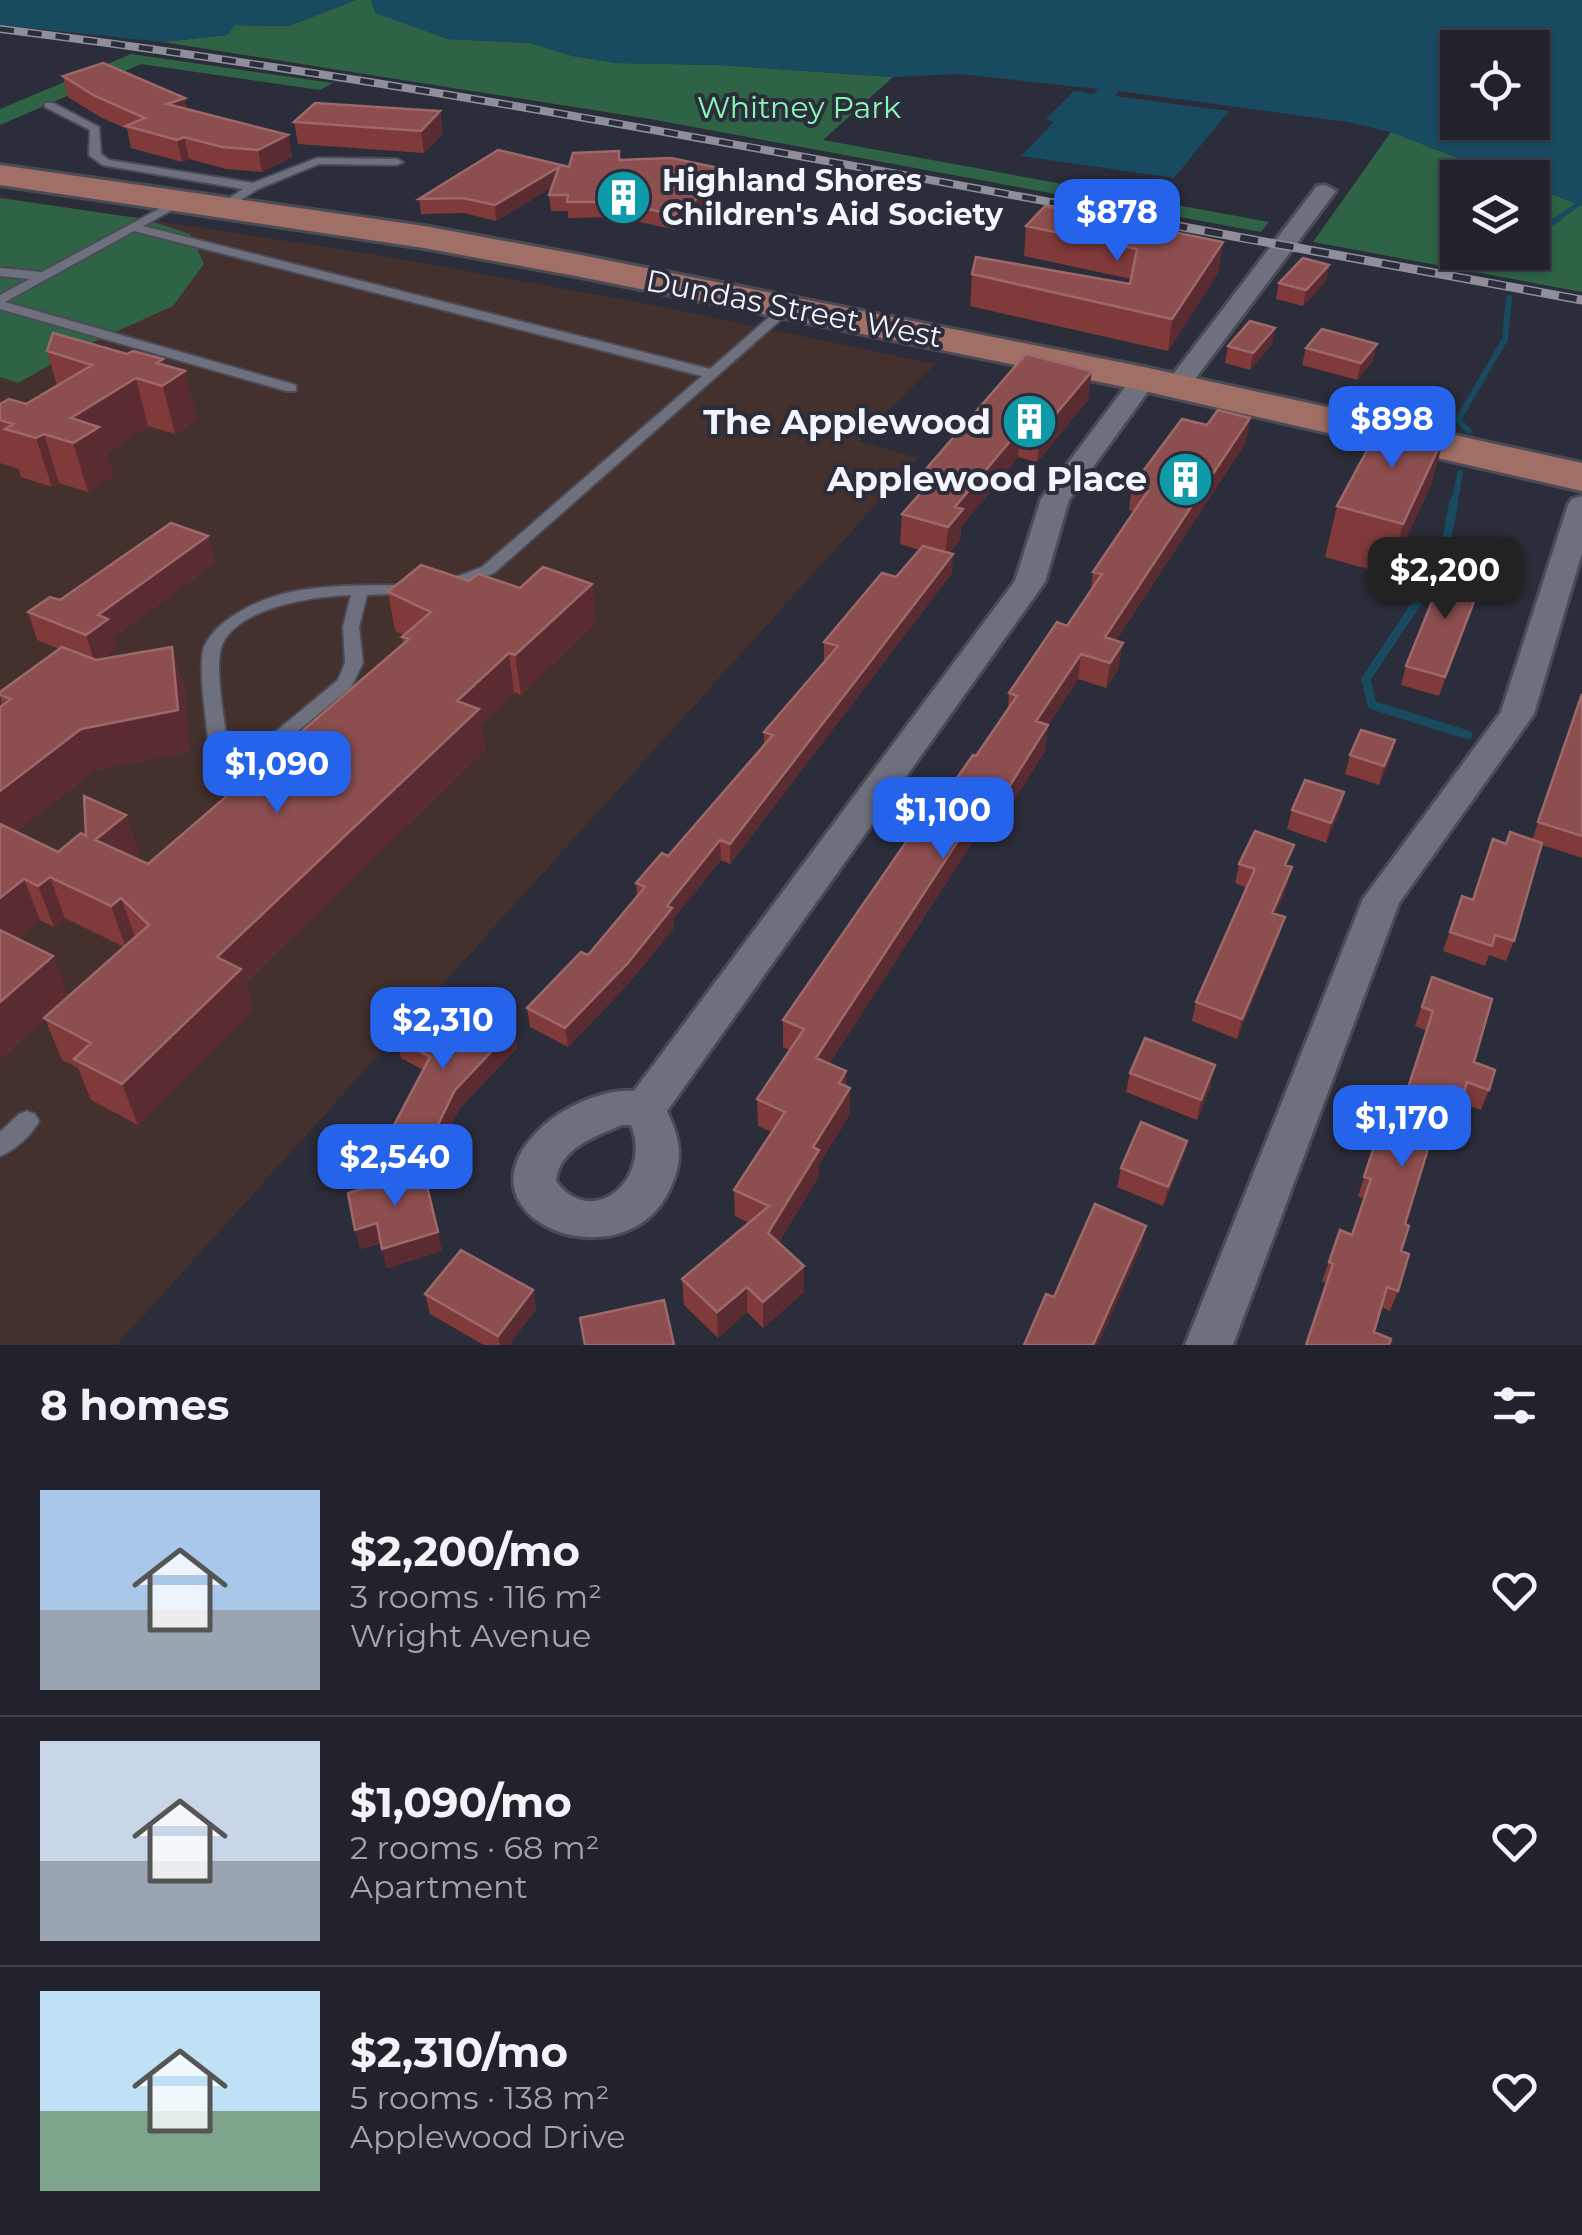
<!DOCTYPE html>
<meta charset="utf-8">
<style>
:root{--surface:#21222c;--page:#292a34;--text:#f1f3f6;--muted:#a2a4a9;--line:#3e3f48;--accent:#2563eb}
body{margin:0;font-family:Montserrat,sans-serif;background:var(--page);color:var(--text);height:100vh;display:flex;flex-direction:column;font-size:38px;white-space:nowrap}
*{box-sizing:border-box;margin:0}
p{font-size:32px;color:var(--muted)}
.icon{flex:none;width:55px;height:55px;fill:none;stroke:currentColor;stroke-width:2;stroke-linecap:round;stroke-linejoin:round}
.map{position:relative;height:1345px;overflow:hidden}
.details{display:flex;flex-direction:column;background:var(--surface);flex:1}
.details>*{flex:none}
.controls{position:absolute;left:1440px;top:30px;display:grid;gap:20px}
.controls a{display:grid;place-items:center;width:110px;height:110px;border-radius:0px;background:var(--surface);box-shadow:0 2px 8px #0004,0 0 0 2px var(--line);font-size:50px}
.price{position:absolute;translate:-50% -85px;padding:0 22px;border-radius:20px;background:var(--accent);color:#fff;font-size:32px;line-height:65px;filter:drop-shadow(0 2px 5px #0008)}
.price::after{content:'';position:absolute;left:50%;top:60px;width:30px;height:22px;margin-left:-15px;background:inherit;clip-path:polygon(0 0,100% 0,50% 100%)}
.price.current{background:#222;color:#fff}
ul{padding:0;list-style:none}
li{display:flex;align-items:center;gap:30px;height:250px;padding:0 40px}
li+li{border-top:2px solid var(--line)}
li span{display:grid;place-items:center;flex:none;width:280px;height:200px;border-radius:0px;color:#555}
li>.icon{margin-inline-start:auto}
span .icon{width:120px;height:120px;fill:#fffc;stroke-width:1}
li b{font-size:42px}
h2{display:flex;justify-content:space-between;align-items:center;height:120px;padding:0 40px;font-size:42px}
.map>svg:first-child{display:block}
.education{fill:#44302d}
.green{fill:#2e6346}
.water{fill:#184a60;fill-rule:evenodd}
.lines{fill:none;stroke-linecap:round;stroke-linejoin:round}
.stream-far2{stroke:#184a60;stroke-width:5}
.stream-far1{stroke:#184a60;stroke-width:6}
.stream{stroke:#184a60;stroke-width:9}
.lane-casing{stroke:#4a4b56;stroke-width:4}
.street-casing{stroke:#4a4b56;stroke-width:6}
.primary-casing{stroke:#4a4b56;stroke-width:6}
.lane{fill:#6e707e;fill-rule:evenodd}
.street{fill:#6e707e;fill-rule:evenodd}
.primary{fill:#a06f65;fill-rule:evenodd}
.rail-far1-casing{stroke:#8e8f9a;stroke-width:8}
.rail-casing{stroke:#8e8f9a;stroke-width:9}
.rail-far1{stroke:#2c2d3a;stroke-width:5;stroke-dasharray:14;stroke-linecap:butt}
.rail{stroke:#2c2d3a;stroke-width:6;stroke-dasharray:18;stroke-linecap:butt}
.wall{fill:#813a3a;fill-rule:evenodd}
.shaded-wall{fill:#5a2c31}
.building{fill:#8d4e4f;stroke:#9d686a;stroke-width:2.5}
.labels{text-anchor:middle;stroke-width:8;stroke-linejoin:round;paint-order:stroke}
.far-park-label{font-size:30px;fill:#87f7b7;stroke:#2c2d3a}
.far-poi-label{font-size:30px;font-weight:bold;fill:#f3f4fc;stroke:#2c2d3a;text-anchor:start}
.far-street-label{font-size:30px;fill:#f3f4fc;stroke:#2c2d3a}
.poi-label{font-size:35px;font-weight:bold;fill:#f3f4fc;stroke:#2c2d3a;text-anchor:end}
</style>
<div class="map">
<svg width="1582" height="1345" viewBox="0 0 1582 1345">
<rect width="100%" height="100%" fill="#2c2d3a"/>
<path class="education" d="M0,197L378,255L653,305L935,364L859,441L918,458L117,1345H0Z"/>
<path class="green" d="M356,0H371L447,39L530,43L573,56L616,63L719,65L893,77L823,140L1269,222L1261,232L650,119L162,42L227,35L234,25L289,26Z
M131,54L333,83L320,90L141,64L0,125V109Z
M1391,132L1507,177L1458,178V252H1532L1533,187L1582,206V292L1313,242Z
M0,198L144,219L190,234L204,264L173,306L80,348L18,383L0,377Z"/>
<path class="water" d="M0,0H356L289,26L235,25L227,35L162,42L0,25Z
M371,0H1582V206L1533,187L1532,178L1507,177L1391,132L1347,122L1119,91L1115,96L1229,111L1174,178L1021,156L1054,122L1046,119L1074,91L1094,94L1098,89L959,74L893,77L719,65L616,63L573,56L530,43L447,39L375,13ZM1458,48H1532V122H1458Z"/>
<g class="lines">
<path class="stream-far2" d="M1555,220L1577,205"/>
<path class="stream-far1" d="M1532,236L1559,218
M1512,252V257
M1469,431L1458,420L1505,339L1509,298
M1454,504L1460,473"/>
<path class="stream" d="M1454,501L1442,565L1366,679L1372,705L1468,735"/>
<defs>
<path id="lane" d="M45,103H53L99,127L101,154L109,160L253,183L317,158L397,159L403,162L397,165L319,164L258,189L223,211L217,207L219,205L243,189L102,165L89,155L90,130L45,107Z
M181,197L187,201L185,203L143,226L710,369L783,305H793L794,308L494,573L446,591L440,589L438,586L440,583L482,567L702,376L134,231L5,302L296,385V391H286L0,309V295L30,279L0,276V268L42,272Z
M410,585L416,587L418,590L416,593L367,595L359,627L363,663L351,687L286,741L246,757L219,762L212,760L210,756C208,731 197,668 204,647C210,633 223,622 236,614C288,581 351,586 410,585ZM351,595L343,627L345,663L338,680L274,733L228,748C225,722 216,677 220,653C227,608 315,596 351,595Z
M27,1111L35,1114L39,1121C32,1135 14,1151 0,1156V1132L19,1114Z"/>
<path id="street" d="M1325,185L1336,191L1186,391H1168L1164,386L1168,381L1317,186Z
M1144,371L1157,379L1069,500L1045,582L667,1111C681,1141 684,1160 669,1191C623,1286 450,1219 538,1131C559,1109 603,1088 634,1091L1015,581L1041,499L1135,374ZM622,1125H631C653,1179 592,1231 556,1181C559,1148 596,1136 622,1125Z
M1582,496V553L1534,714L1399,903L1233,1345H1185L1363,899L1501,712L1568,505L1572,499Z"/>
<path id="primary" d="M0,165L424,226L581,255L1144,367L1582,463V491L1144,391L581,277L424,248L0,185Z"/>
</defs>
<use href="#lane" class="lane-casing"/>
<use href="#street" class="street-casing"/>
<use href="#primary" class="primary-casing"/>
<use href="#lane" class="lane"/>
<use href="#street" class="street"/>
<use href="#primary" class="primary"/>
<defs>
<path id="rail-far1" d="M0,29C385,77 766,150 1148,220"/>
<path id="rail" d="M1134,218L1582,300"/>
</defs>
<use href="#rail-far1" class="rail-far1-casing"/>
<use href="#rail" class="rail-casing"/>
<use href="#rail-far1" class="rail-far1"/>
<use href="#rail" class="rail"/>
</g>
<path class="wall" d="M63,76L185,98L187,109L288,135L292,157L262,172L226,169L189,159L182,162L131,148L127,129L100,117L68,97Z
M440,111L443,133L424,153L298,144L294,122Z
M619,160L724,184L712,193V203L675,230L619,217L568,218V211H551L549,195L552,187L496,221L464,213L421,214L419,199L569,167Z
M1026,226L1223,242L1218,273L1168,351L970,306L972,274L1130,284L1131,279L1024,256Z
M1329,265L1326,281L1303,306L1276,299L1279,283Z
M1272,344L1250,370L1225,363L1228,346Z
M1306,348L1373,361L1357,380L1302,365Z
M47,351L164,365L197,419L175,434L148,426L106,454L113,476L88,492L59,483L52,487L21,477L19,469L0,463V404H26L57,386Z
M1026,354L1088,400L1037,462L1018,457L961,527L960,540L949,553L952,573L730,864L721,860L673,919L674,928L629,983L568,1047L530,1027L527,1008L588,955L637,897L636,883L668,856L764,744V732L826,661L824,660V642L896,577L919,550L900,544L902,514L919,494L920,476Z
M1246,442L1116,640L1119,668L1106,688L1078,679L1048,725L1045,751L1004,816L993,812L979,832L829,1064L846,1071V1086L850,1114L819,1164V1176L779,1242L804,1266V1292L763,1328L747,1312L718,1338L684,1305L682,1279L749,1223L735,1216L734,1190L772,1132L758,1126L757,1099L790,1050L783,1047V1020L927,821L976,756L1008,710L1009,693L1067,626L1091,591L1093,572L1134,512L1129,510L1132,486Z
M1432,483L1389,575L1325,557L1337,506Z
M208,536L215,563L114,637L117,647L99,660L184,686L189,751L95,770L16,832L58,852L126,815L139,856L136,858L148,864L403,644L402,637L404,635L395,631L388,592L469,581L520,588L592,584L595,623L521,695L514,692L481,725L485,750L245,983L253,1010L138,1125L91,1100L78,1068L62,1060L45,1019L0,1059L2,706L0,692L60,649L37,640L28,612L60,600ZM65,918L124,947L69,996L18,939L40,920L54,927Z
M1477,596L1439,696L1401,685L1406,666Z
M1582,693V858L1542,845L1514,941L1506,961L1489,955L1485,966L1443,951L1462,896L1473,899L1506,844L1532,840Z
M1395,740L1390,760L1379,785L1345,774L1350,755Z
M1344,792L1339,812L1326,843L1287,829L1292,810Z
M1239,864L1289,866L1287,886L1275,914L1279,936L1237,1039L1192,1021L1196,1002L1247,888L1235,883Z
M1432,977L1489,1090L1481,1110L1461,1103L1449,1139L1433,1133L1405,1224L1398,1291L1390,1311L1381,1307L1306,1345L1326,1283L1322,1281L1340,1230L1352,1235L1364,1199L1358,1196L1381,1126L1393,1131L1426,1030L1415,1026Z
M514,1028L517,1048L459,1109L427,1175L423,1174L442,1251L387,1268L381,1243L360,1249L416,1172L387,1166L383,1146L423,1070L401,1058L397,1039L443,1031Z
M1130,1073L1211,1085L1197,1120L1126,1092Z
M1187,1141L1182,1160L1163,1206L1117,1187L1121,1168Z
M533,1290L536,1309L509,1345H484L430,1314L425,1294Z"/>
<path class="shaded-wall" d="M185,98L189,119L167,104Z
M440,111L443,133L424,153L421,131Z
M288,135L292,157L262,172L258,150Z
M184,137L189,159L182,162L177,140Z
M559,167L560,182L496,221L495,205Z
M723,169L724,184L712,193V203L675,230L674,215L700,186Z
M1223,242L1218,273L1168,351L1172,319Z
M1329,265L1326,281L1303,306L1306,290Z
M1275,328L1272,344L1250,370L1253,353Z
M1377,344L1373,361L1357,380L1361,363Z
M163,359L168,382L185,371L197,419L175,434L157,363Z
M1092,371L1088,400L1037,462L1040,433Z
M136,378L148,426L106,454L113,476L88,492L73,443L71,418Z
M1250,418L1246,442L1101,662L1105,637Z
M1021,428L1018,457L961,527L960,540L945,558L948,527L955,507Z
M44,434L59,483L52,487L36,438Z
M1445,434L1432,483L1389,575L1403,524Z
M208,536L215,563L114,637L117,647L95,663L86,635L98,615Z
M953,554L952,573L730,864V844Z
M1483,578L1477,596L1439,696L1445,677Z
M592,584L595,623L521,695L515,655Z
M1123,643L1119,668L1106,688L1110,663Z
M172,647L184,686L189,751L95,770L0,845V791L81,729Z
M509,653L514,692L481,725L485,750L245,983L253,1010L138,1125L122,1084L217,957L457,701Z
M1081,654L1078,679L1033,747L1036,721Z
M1048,725L1045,751L1004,816L1007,790Z
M1395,740L1390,760L1379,785L1384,766Z
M996,786L993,812L979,832L816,1084V1058L981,806Z
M1344,792L1339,812L1326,843L1331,823Z
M126,815L139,856L110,881L95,840Z
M720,840L721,860L673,919L674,928L629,983L568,1047L565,1028Z
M1292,867L1287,886L1268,932L1272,913Z
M50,877L65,918L54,927L38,886Z
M24,879L40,920L0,954V898Z
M121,898L136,939L126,948L111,906Z
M1285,917L1279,936L1237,1039L1242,1019Z
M53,956L69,998L0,1059V1002Z
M514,1028L517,1048L459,1109L427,1175L423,1155L455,1090Z
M1215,1065L1211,1085L1197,1120L1201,1100Z
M846,1071L845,1096L850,1088V1114L819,1164V1176L769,1259L768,1233L839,1083Z
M1187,1141L1182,1160L1163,1206L1168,1187Z
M377,1223L382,1242L360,1249L355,1230Z
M1146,1226L1142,1245L1098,1345H1093Z
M438,1232L442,1251L387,1268L382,1249Z
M804,1266V1292L763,1328V1302Z
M747,1287V1312L718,1338L717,1312Z
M533,1290L536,1309L509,1345H500L498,1336Z"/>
<path class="building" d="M103,63L185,98L167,104L288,135L258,150L222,147L184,137L177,140L126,126L145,118L95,96L63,76Z
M315,103L440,111L421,131L294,122Z
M498,150L569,167L573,153L619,151V160L671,158L723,169L700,186L712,188L674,215L618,202H567L568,195H549L559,167L495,205L463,198L419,199Z
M1045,206L1223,242L1172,319L972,274L976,257L1130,284L1137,249L1026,226Z
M1303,258L1329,265L1306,290L1279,283Z
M1250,321L1275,328L1253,353L1228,346Z
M1322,329L1377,344L1361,363L1306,348Z
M53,333L127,354L133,351L163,359L157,363L185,371L162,386L136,378L71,418L99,427L73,443L44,434L36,438L5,429L13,424L0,420V404L9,399L26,404L92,365L47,351Z
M1026,354L1092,371L1040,433L1021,428L955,507L963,509L948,527L902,514L932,480L920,476Z
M1218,410L1250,418L1105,637L1123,643L1110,663L1081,654L1036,721L1048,725L1007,790L996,786L981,806L816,1058L846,1071L839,1083L850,1088L813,1147L819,1150L768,1233L804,1266L763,1302L747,1287L717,1312L682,1279L769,1206L734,1190L785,1112L757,1099L804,1029L783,1020L922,819L927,821L973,755L976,756L1017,696L1009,693L1057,622L1067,626L1102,574L1093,572L1148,491L1132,486L1182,419L1207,425Z
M1384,419L1445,434L1403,524L1337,506Z
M171,523L208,536L98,615L108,619L86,635L28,612L50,597L60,600Z
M923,546L953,554L730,844L720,840L667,906L672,908L628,963L565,1028L527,1008L581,952L588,955L645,887L636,883L662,853L668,856L773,735L764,732L838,646L824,642L882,573L896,577Z
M421,565L469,581L478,574L520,588L543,567L592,584L515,655L509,653L457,701L479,709L217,957L241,969L122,1084L74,1059L91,1043L44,1018L149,925L121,898L111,906L50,877L38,886L24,879L0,898V824L58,852L81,833L86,836L84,796L126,815L95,840L148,864L409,639L402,637L431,612L388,592Z
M1446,567L1483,578L1445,677L1406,666Z
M62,647L96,660L172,647L178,710L81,729L0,791V707L11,699L0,695V692Z
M1582,694V836L1538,822Z
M1361,730L1395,740L1384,766L1350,755Z
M1305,780L1344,792L1331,823L1292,810Z
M1255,831L1294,845L1285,865L1292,867L1272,913L1285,917L1242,1019L1196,1002L1255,869L1239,864Z
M1510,832L1542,843L1514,941L1495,935L1492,946L1450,932L1462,896L1473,900L1493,839L1506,844Z
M0,930L53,956L0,1002Z
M1432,977L1492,999L1474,1062L1495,1070L1489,1090L1467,1082L1456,1119L1439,1113L1405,1224L1409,1226L1401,1251L1409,1254L1398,1291L1387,1287L1374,1332L1391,1339L1389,1345H1306L1333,1264L1329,1262L1340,1230L1352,1235L1371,1179L1364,1177L1381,1126L1394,1131L1433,1011L1422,1007Z
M470,1004L514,1028L455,1090L423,1155L383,1146L430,1057L397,1039L419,1017L443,1031Z
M1145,1038L1215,1065L1201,1100L1130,1073Z
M1141,1122L1187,1141L1168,1187L1121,1168Z
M423,1170L438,1232L382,1249L377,1223L355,1230L348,1193Z
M1095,1204L1146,1226L1093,1345H1024L1046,1294L1054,1297Z
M461,1250L533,1290L498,1336L425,1294Z
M664,1300L674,1345H585L580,1318Z"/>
<defs>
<symbol id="building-disc" viewBox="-11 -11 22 22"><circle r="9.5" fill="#0f9aa8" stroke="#2c2d3a"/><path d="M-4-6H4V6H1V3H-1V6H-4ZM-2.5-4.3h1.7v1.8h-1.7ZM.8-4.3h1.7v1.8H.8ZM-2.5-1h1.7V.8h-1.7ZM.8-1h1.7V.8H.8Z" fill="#fff"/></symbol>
</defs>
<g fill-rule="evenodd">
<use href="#building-disc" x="592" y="166" width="63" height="63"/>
<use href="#building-disc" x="998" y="390" width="63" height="63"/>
<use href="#building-disc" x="1154" y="448" width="63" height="63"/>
</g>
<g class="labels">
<g class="far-park-label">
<text x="799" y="118">Whitney Park</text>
</g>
<g class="far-poi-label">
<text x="662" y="191">Highland Shores<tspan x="662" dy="34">Children's Aid Society</tspan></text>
</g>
<g class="far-street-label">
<text transform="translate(794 309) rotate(11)" y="10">Dundas Street West</text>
</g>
<g class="poi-label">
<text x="991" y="434">The Applewood</text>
<text x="1147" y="491">Applewood Place</text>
</g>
</g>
</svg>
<div class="controls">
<a><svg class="icon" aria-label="locate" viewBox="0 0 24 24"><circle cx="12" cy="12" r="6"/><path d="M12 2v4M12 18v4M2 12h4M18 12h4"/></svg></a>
<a><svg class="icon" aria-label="layers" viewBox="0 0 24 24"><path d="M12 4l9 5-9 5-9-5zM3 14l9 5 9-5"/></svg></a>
</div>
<b class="price" style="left:1117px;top:264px">$878</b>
<b class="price" style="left:1392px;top:471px">$898</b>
<b class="price current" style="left:1445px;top:622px">$2,200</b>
<b class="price" style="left:277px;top:816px">$1,090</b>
<b class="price" style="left:943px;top:862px">$1,100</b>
<b class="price" style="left:443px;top:1072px">$2,310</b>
<b class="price" style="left:1402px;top:1170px">$1,170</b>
<b class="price" style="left:395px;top:1209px">$2,540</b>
</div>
<section class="details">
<h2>8 homes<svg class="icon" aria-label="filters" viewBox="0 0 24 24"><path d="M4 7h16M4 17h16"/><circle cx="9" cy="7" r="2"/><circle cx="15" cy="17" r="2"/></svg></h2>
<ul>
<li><span style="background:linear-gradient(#a9c7e8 60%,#9aa5b1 0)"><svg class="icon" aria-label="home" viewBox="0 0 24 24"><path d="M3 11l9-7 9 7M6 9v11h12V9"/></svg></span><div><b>$2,200/mo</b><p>3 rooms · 116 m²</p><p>Wright Avenue</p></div><svg class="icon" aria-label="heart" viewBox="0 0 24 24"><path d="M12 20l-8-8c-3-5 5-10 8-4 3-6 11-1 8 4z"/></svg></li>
<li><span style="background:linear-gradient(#c9d6e8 60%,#9aa5b1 0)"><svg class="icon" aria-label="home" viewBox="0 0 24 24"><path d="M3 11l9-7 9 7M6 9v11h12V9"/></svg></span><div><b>$1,090/mo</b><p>2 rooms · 68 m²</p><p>Apartment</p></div><svg class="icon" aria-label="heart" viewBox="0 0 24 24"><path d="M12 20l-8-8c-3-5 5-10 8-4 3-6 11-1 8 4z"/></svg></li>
<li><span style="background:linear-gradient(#bfe0f5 60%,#7fa58c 0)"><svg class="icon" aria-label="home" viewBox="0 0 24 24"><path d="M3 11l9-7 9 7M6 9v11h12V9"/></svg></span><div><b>$2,310/mo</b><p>5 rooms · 138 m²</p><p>Applewood Drive</p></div><svg class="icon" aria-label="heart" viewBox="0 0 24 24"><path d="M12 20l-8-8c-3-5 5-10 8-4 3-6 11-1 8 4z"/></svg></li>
</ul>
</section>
